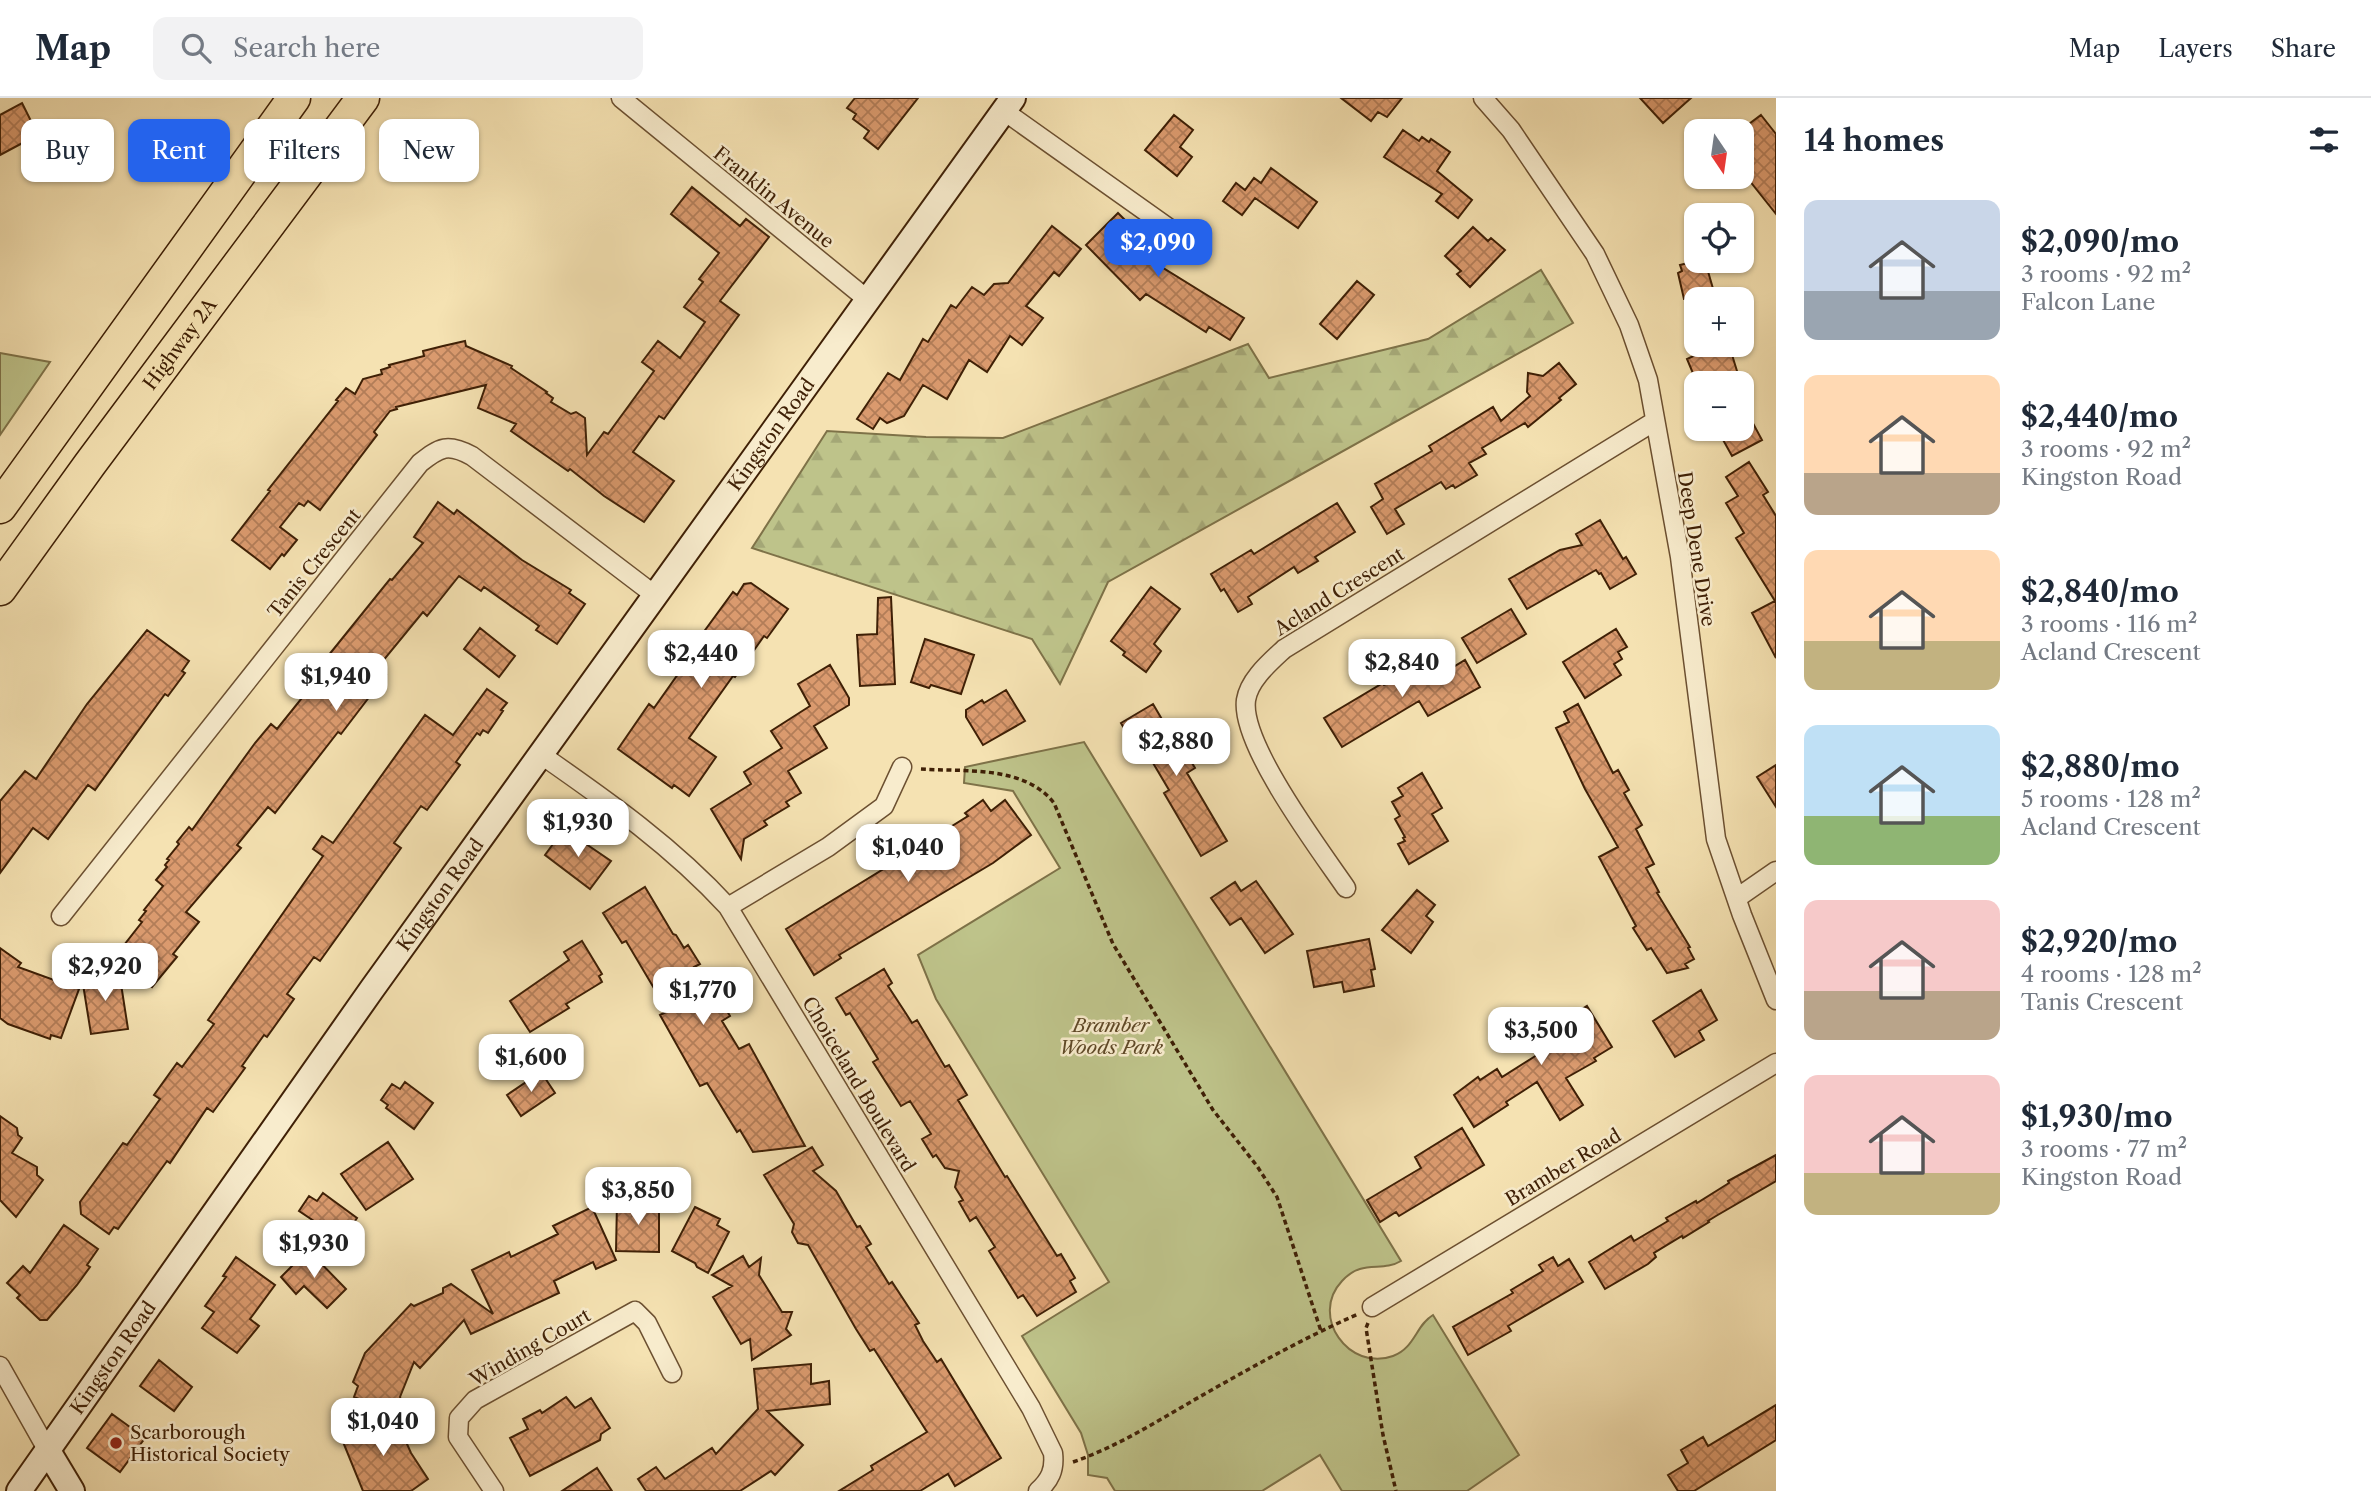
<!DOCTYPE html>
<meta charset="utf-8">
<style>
:root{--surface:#fff;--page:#f2f2f3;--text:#1f2937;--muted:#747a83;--line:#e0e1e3;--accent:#2563eb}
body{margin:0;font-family:"Libre Caslon Text",serif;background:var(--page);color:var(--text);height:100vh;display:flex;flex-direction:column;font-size:26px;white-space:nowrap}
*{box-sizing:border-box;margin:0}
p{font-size:23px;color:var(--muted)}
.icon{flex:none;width:38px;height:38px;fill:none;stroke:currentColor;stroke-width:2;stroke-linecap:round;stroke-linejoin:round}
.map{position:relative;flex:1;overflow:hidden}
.sheet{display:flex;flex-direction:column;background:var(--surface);width:595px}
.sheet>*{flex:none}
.guide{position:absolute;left:21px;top:21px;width:665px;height:63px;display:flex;gap:14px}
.needle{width:46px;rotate:167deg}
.tools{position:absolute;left:1684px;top:21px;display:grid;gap:14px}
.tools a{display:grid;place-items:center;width:70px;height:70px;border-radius:14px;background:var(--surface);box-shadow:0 2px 5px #0004;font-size:35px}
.price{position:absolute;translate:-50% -60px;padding:0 16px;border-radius:14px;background:#fff;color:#222;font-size:23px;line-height:46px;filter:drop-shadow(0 2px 4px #0008)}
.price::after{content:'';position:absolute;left:50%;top:42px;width:21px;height:16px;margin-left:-10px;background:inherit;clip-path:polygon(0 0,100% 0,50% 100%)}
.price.active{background:var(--accent);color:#fff}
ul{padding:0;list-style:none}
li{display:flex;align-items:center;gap:21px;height:175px;padding:0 28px}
li span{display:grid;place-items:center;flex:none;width:196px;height:140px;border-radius:14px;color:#555}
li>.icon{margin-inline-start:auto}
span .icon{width:84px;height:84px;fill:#fffc;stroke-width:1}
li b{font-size:30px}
h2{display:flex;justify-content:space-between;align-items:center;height:84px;padding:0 28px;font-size:30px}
.pill{padding:0 24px;border-radius:14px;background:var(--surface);box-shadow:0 2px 5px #0004;font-size:24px;line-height:63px}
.pill.active{background:var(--accent);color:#fff}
header{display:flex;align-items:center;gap:42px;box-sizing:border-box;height:98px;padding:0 35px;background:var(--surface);border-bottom:2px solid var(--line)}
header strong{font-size:33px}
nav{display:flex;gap:38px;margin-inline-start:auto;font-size:24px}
.search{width:490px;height:63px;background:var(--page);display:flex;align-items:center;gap:18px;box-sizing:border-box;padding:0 24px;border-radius:14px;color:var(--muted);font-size:26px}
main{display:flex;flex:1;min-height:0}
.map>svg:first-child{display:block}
.green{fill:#bec38a;stroke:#7e7248;stroke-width:2}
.forest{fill:url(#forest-firs);stroke:#7e7248;stroke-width:2}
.building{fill:url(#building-cross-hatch);stroke:#3f2006;stroke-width:2}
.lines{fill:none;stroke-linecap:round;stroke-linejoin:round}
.street-casing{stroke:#6c5031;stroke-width:21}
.secondary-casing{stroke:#3f2006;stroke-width:28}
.highway-casing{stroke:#3f2006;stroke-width:35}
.path{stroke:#3f2006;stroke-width:3.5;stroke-dasharray:5 3.5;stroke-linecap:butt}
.street{stroke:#f8eccd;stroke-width:18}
.secondary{stroke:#f8eccd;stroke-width:24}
.highway{stroke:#f5e2b2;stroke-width:32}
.poi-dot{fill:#8f2418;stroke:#f8eccd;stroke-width:2.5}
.labels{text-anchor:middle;stroke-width:5;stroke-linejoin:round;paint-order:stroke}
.street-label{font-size:19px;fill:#3f2006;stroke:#f8eccd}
.park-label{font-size:19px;font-style:italic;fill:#5f4927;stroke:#f8eccd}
.poi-label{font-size:19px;fill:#3f2006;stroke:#f8eccd;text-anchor:start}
</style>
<header>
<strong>Map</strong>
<div class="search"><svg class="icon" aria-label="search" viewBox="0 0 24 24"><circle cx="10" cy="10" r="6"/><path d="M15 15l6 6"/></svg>Search here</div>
<nav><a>Map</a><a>Layers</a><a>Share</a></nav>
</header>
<main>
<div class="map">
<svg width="1776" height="1393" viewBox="0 0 1776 1393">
<defs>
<pattern id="forest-firs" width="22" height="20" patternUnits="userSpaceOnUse" patternTransform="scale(1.75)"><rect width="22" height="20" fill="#bec38a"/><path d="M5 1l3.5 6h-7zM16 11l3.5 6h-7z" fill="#a4a776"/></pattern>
<pattern id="building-cross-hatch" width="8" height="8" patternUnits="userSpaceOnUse" patternTransform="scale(1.75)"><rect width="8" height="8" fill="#da9a6e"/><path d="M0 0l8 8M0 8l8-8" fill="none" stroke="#b27d58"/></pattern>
</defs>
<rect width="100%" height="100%" fill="#f5e2b2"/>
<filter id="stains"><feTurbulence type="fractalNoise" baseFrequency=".00286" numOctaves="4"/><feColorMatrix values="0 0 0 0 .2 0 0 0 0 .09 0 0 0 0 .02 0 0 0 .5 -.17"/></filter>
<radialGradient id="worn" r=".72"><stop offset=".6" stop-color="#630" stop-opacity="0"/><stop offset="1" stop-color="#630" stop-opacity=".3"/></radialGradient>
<path class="green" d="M0,255L50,264L0,337Z
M1084,644L1401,1163C1381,1175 1363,1160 1342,1183C1309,1218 1349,1274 1393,1258C1415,1250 1416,1227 1433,1217L1519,1357L1467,1393H1342L1320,1357L1262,1393H1115L1107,1380L1088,1377V1357L1081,1335L1022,1238L1109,1184L936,901L918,857L1060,770L1013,693L964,685L965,669Z"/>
<path class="forest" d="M1541,172L1573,225L1108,484L1060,586L1032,541L752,450L827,333L926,339L1003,340L1248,246L1269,280L1428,241Z"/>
<path class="building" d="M855,0H918L878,51L864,40L869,33L853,21L856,16L847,10Z
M1341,0H1402L1387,19L1378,14L1371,23Z
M1640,0H1691L1663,25Z
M22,5L32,25L24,29L30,41L0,57V17Z
M1174,17L1193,32L1180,49L1192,59L1177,78L1145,52Z
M1761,17L1776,36V116L1741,72V32Z
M1403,32L1419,43L1422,39L1429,44L1431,41L1450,54L1437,73L1472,102L1458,120L1436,103L1442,96L1384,59Z
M1271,70L1317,104L1298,130L1255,100L1242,117L1223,103L1236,85L1245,92L1254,80L1261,85Z
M692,89L740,128L746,121L769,139L720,203L739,217L664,321L659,318L633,354L674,383L644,424L604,398L570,371L568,373L511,333L516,326L478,310L486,287L396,309L397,311L390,313L374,334L377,337L320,412L308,403L304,408L299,405L280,429L297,442L284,458L282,456L270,471L232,442L270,393L268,392L338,303L336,302L346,290L355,296L363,281L382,276L381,272L390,269L389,267L424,258L423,253L443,248L465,243L466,248L512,268L511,270L547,294L546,295L553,300L551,304L571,316L576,314L585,320L587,357L604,334L608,336L654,273L642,264L658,243L680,260L705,224L684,209L703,184L699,181L719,155L671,116Z
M1118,115L1153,150L1144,158L1244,220L1230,242L1209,229L1206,234L1146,196L1140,202L1086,147Z
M1052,128L1081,151L1059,178L1054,174L1026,208L1043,220L1022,247L1010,238L987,274L969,262L947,301L923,287L904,318L887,325L880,320L873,331L857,321L888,275L900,282L923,241L928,244L951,207L956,210L972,189L984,197L994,186L1008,185Z
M1473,129L1488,143L1491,140L1505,152L1470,189L1457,176L1461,173L1445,158Z
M1696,163H1705L1716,201H1684L1678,175L1682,173L1680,167Z
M1357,183L1374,197L1337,241L1320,226Z
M1717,247H1729L1737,273L1728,279L1731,285H1697L1687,261Z
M1559,265L1576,286L1559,300L1561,302L1528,329L1525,325L1482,350L1486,356L1469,365L1477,377L1455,390L1453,387L1446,391L1441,384L1395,411L1404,426L1387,436L1371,409L1383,401L1375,386L1432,353L1429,348L1493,309L1501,323L1530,298L1527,294L1528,275L1543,278Z
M1741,303L1762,342L1732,358L1717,331H1741Z
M1749,364L1768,394L1763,397L1776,418V560L1752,515L1775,503L1736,440L1744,435L1726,405L1738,398L1726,379Z
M438,404L454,416L457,412L522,462L571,492L569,495L585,506L557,546L536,532L539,528L528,520L484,489L481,493L459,478L427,518L423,514L377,570L386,577L341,636L338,634L275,715L268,709L237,747L241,750L186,814L199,824L173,856L177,859L152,889L119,863L126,854L121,851L142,824L139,822L146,813L144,812L163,788L156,782L167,769L165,767L169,762L167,761L179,746L177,744L189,729L192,732L255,645L271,626L277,631L306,595L303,593L330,559L328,558L390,481L392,482L423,445L414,439Z
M1337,405L1355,434L1315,459L1318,463L1298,475L1294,469L1248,499L1252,506L1238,514L1224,491L1221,493L1211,476L1251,452L1254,456Z
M1600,422L1623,461L1626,459L1636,476L1610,491L1601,475L1599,476L1596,472L1527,511L1509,481L1560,452L1582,447L1576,436Z
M751,485L788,511L767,540L764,538L735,579L733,578L689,640L716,659L689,698L674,687L672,690L618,651L649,606L654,610L695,552L692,550L733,494L737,497L744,486Z
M1151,489L1180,511L1154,546L1161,553L1146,574L1123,557L1125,554L1111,543Z
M891,499L895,586L860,588L857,537L877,536L878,500Z
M1511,511L1526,536L1477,565L1462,540Z
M480,530L515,558L499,579L464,551Z
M1616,531L1627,549L1618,554L1622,561L1614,566L1621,577L1585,600L1563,564Z
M147,532L189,563L182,573L185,575L168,598L165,596L95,692L88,687L48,741L33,730L0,775V703L25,673L36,681L87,606Z
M925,541L974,557L961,596L931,587L929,590L911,584Z
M1437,560L1445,574L1465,562L1480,589L1428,618L1419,603L1342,649L1324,620L1383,585L1384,587L1407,576Z
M830,567L849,600V607L814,628L827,650L788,673L801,695L786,704L789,708L764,723L767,727L744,741L741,761L711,711L751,686L744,674L782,650L771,633L810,608L798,586Z
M487,591L507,605L501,612L503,613L488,635L483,632L480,637L477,635L456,664L460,667L427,712L421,708L394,745L401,750L320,863L314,859L287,896L294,901L267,939L264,937L242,968L245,970L213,1014L207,1010L170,1065L167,1063L118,1131L114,1129L109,1136L81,1116L80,1104L123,1045L127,1047L160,1001L154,997L177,965L182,969L214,926L208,922L323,758L313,751L322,738L333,745L425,617L453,637Z
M1006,592L1025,623L983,647L966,619V612L982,602L984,605Z
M1153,606L1180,652L1183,650L1195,670L1187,675L1227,743L1201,758L1164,695L1169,692L1140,643L1134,647L1121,625Z
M1578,606L1613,675L1618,672L1629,692L1624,695L1642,727L1636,731L1654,766L1646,770L1659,794L1657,795L1690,849L1688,850L1694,861L1685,866L1688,870L1667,875L1651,850L1647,852L1633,830L1636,828L1599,759L1618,749L1585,691L1556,630L1569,624L1564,614Z
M1776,667V709L1757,679Z
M1422,675L1442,710L1432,716L1448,743L1409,766L1398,746L1405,743L1403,740L1405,739L1395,721L1400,718L1392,704L1403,698L1398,690Z
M983,702L991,713L1005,702L1031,737L993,765L839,857L841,860L814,877L786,831L895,764L897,768L925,750L923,746L968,718L965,715Z
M564,731L611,763L590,791L545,757Z
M1256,783L1293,836L1265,855L1241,820L1230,827L1211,800L1235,784L1241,793Z
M645,789L673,836L676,837L684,850L688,847L700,866L694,869L713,901L718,898L730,918L722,923L739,951L749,946L805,1048L753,1054L740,1032L737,1034L707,985L700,988L660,917L666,914L659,904L661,902L626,843L622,845L603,815Z
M1417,792L1435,807L1426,818L1433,824L1411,855L1382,832Z
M1369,841L1375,871L1371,872L1374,888L1344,894L1342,884L1314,889L1307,853Z
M582,843L602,876L599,878L602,884L566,906L569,910L530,934L510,903L569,862L564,854Z
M0,850L21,865L18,869L79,891L61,940L51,937L50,941L8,926L0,920Z
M884,871L892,885L888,888L905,914L912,925L917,922L945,969L949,967L967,997L958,1002L1005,1079L1007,1078L1057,1158L1061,1156L1075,1180L1070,1183L1076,1194L1037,1218L1023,1197L1018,1200L989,1153L995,1149L976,1119L970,1123L959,1104L963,1102L955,1089L959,1073L945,1070L936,1057L933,1059L922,1041L931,1036L910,1003L901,1008L873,964L878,961L850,915L846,917L836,900Z
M119,873L128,931L91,936L82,880Z
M1701,892L1717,922L1699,933L1704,942L1675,959L1653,923Z
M1587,908L1612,949L1594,960L1596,963L1566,980L1583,1007L1560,1022L1537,984L1506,1004L1508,1007L1474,1029L1454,997L1478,979L1480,982L1497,971L1502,979L1537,957L1521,930L1550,913L1558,926Z
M541,974L555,995L521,1018L507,997Z
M405,984L433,1005L414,1031L386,1010L388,1007L381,1002L392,986L400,991Z
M0,1018L17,1030L18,1037L22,1040L12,1055L37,1069V1077L43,1082L16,1119L0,1102Z
M1462,1030L1484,1067L1399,1118L1396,1114L1380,1124L1367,1102L1421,1070L1415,1059Z
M388,1044L413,1081L366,1112L341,1076Z
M812,1049L823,1067L813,1073L836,1093L857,1129L860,1128L871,1146L866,1149L889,1186L892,1184L919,1225L915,1227L923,1243L937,1264L941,1261L1001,1360L955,1388L948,1376L920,1393H839L873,1372L871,1368L927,1334L874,1251L870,1253L856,1231L808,1147L798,1145L792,1134L794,1126L764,1077Z
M1776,1057V1083L1716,1118L1708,1123L1709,1124L1683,1140L1682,1138L1654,1155L1656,1159L1648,1166L1605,1191L1589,1164L1631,1138L1634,1143L1668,1123L1666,1120L1696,1103L1697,1105L1729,1085L1728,1083Z
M323,1095L357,1120L343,1140L336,1135L335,1137L299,1113L309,1098L317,1103Z
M617,1104L659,1105V1154L616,1153Z
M592,1109L616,1162L596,1171L593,1164L554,1183L559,1195L471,1236L464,1222L420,1270L414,1264L400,1299L402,1305L398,1317L354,1299L358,1288L353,1284L365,1255L411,1206L414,1208L443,1195V1190L451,1186L493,1216L472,1172L509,1154L511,1159L558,1136L553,1128Z
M695,1109L720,1121L717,1127L729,1134L708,1175L697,1169L695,1165L672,1153Z
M64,1127L98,1151L87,1167L90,1169L77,1187L47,1222H40L17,1200L20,1197L7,1185L23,1168L30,1175Z
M308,1152L346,1191L327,1210L304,1188L296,1196L281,1179Z
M743,1158L749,1169L761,1160L759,1177L782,1214H792L786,1231L791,1237L752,1262L750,1241L741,1246L713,1199L732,1188L712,1177Z
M236,1159L275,1187L250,1221L259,1228L237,1255L202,1230L214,1214L205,1208L226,1179L223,1178Z
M1553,1159L1558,1168L1569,1161L1583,1184L1508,1228L1511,1233L1468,1257L1453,1229L1513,1195L1511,1192L1543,1173L1539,1167Z
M159,1262L192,1289L174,1313L140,1288Z
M811,1266V1286L829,1283L830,1306L767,1313L803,1347L775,1377L771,1373L740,1393H646L638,1381L656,1369L665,1381L712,1350L716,1356L758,1311L754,1271Z
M566,1299L575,1310L591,1300L610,1330L601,1336L600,1342L530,1378L510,1340L528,1331L523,1321L540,1312L542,1315Z
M1776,1307V1342L1694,1393H1678L1668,1377L1688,1365L1681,1352L1703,1339L1708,1348Z
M112,1316L145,1340L120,1374L87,1350Z
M394,1317L411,1355L428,1381L411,1393H363L341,1339Z
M597,1370L612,1393H562Z"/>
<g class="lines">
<defs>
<path id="street" d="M621,0L868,202
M1483,0L1511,32L1595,156L1629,227L1648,282L1680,459L1716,741L1742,817L1776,902
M1004,13L1190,145
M543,658C609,704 673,749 728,809L1031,1310L1053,1355C1055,1372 1050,1382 1038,1393
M1346,790C1320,752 1240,646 1246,602C1249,582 1269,565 1284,551L1655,323
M1737,800L1776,773
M728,809L828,749L884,708L902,669
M61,818L420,365C440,349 448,345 472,358L656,498
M1372,1209L1776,965
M0,1268L48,1353
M494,1393L458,1339L459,1320L475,1302L635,1213L647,1225L672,1275"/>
<g id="secondary">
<path d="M48,1353L72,1393"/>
<path id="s1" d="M19,1393L372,891L1013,0"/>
</g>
<g id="highway">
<path d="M0,409L294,0"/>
<path id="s2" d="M0,491L90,366L363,0"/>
</g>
</defs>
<use href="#street" class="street-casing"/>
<use href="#secondary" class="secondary-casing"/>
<use href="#highway" class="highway-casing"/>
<path class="path" d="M921,671C965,674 1024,667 1054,705L1113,846L1213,1012L1257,1068L1277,1099L1321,1233
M1368,1225L1366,1230L1383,1337L1396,1393
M1073,1364C1119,1348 1159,1322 1201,1298C1252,1269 1304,1240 1358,1216"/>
<use href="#street" class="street"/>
<use href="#secondary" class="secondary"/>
<use href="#highway" class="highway"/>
</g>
<circle class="poi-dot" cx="116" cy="1345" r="7"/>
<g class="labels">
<g class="street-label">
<text transform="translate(774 99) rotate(39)" y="7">Franklin Avenue</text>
<text dy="7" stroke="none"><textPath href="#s2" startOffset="304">Highway 2A</textPath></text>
<text dy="7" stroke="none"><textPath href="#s1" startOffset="1297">Kingston Road</textPath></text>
<text transform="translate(1697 451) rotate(81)" y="7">Deep Dene Drive</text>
<text transform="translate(314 465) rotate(-51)" y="7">Tanis Crescent</text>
<text transform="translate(1339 493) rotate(-32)" y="7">Acland Crescent</text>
<text dy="7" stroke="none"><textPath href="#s1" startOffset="730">Kingston Road</textPath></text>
<text transform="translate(859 986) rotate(59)" y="7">Choiceland Boulevard</text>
<text transform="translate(1563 1069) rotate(-31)" y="7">Bramber Road</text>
<text transform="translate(530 1249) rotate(-30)" y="7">Winding Court</text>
<text dy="7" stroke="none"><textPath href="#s1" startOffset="163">Kingston Road</textPath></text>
</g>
<g class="park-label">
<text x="1111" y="934">Bramber<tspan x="1111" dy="22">Woods Park</tspan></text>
</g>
<g class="poi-label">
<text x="130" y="1341">Scarborough<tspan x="130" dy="22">Historical Society</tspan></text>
</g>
</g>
<rect width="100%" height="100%" filter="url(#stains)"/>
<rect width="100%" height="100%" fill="url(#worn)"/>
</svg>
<div class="tools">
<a><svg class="needle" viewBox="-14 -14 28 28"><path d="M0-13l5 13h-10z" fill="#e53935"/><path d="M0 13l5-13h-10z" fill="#747a83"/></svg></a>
<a><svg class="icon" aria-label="locate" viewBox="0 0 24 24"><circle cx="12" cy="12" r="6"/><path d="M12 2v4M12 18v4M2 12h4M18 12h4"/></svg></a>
<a>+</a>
<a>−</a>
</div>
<b class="price active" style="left:1158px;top:181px">$2,090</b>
<b class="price" style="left:701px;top:592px">$2,440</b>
<b class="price" style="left:1402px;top:601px">$2,840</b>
<b class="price" style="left:336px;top:615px">$1,940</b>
<b class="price" style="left:1176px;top:680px">$2,880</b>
<b class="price" style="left:578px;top:761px">$1,930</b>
<b class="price" style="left:908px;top:786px">$1,040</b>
<b class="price" style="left:105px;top:905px">$2,920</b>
<b class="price" style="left:703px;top:929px">$1,770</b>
<b class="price" style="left:1541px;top:969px">$3,500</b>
<b class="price" style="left:531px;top:996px">$1,600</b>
<b class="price" style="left:638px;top:1129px">$3,850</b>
<b class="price" style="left:314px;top:1182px">$1,930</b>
<b class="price" style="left:383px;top:1360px">$1,040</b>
<div class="guide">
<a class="pill">Buy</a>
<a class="pill active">Rent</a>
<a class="pill">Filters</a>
<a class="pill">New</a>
</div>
</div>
<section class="sheet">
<h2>14 homes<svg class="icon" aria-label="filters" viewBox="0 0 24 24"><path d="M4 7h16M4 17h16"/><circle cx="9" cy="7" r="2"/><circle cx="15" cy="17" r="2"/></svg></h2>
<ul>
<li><span style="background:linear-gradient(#c9d6e8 65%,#9aa5b1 0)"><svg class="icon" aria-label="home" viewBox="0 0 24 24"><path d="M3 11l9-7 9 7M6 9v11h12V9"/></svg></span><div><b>$2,090/mo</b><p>3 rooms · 92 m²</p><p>Falcon Lane</p></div></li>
<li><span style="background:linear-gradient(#ffd9b3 70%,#b9a48a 0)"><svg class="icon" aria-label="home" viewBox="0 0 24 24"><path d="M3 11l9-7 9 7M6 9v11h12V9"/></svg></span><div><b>$2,440/mo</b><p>3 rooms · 92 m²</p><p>Kingston Road</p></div></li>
<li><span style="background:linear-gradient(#ffd9b3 65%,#c2b280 0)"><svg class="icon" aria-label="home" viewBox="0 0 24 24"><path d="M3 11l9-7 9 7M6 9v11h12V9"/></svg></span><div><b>$2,840/mo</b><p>3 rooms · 116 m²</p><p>Acland Crescent</p></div></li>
<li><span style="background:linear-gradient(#bfe0f5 65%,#8fb573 0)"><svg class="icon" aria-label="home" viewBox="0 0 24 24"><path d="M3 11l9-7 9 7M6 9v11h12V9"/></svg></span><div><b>$2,880/mo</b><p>5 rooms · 128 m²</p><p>Acland Crescent</p></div></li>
<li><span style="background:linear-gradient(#f6c9c9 65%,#b9a48a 0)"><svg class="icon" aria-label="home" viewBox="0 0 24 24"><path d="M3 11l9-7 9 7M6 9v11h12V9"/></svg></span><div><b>$2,920/mo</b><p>4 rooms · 128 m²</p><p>Tanis Crescent</p></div></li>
<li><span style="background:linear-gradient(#f6c9c9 70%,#c2b280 0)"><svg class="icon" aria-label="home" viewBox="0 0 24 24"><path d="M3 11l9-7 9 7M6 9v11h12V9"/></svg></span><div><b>$1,930/mo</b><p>3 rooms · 77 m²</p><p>Kingston Road</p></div></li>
</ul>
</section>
</main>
